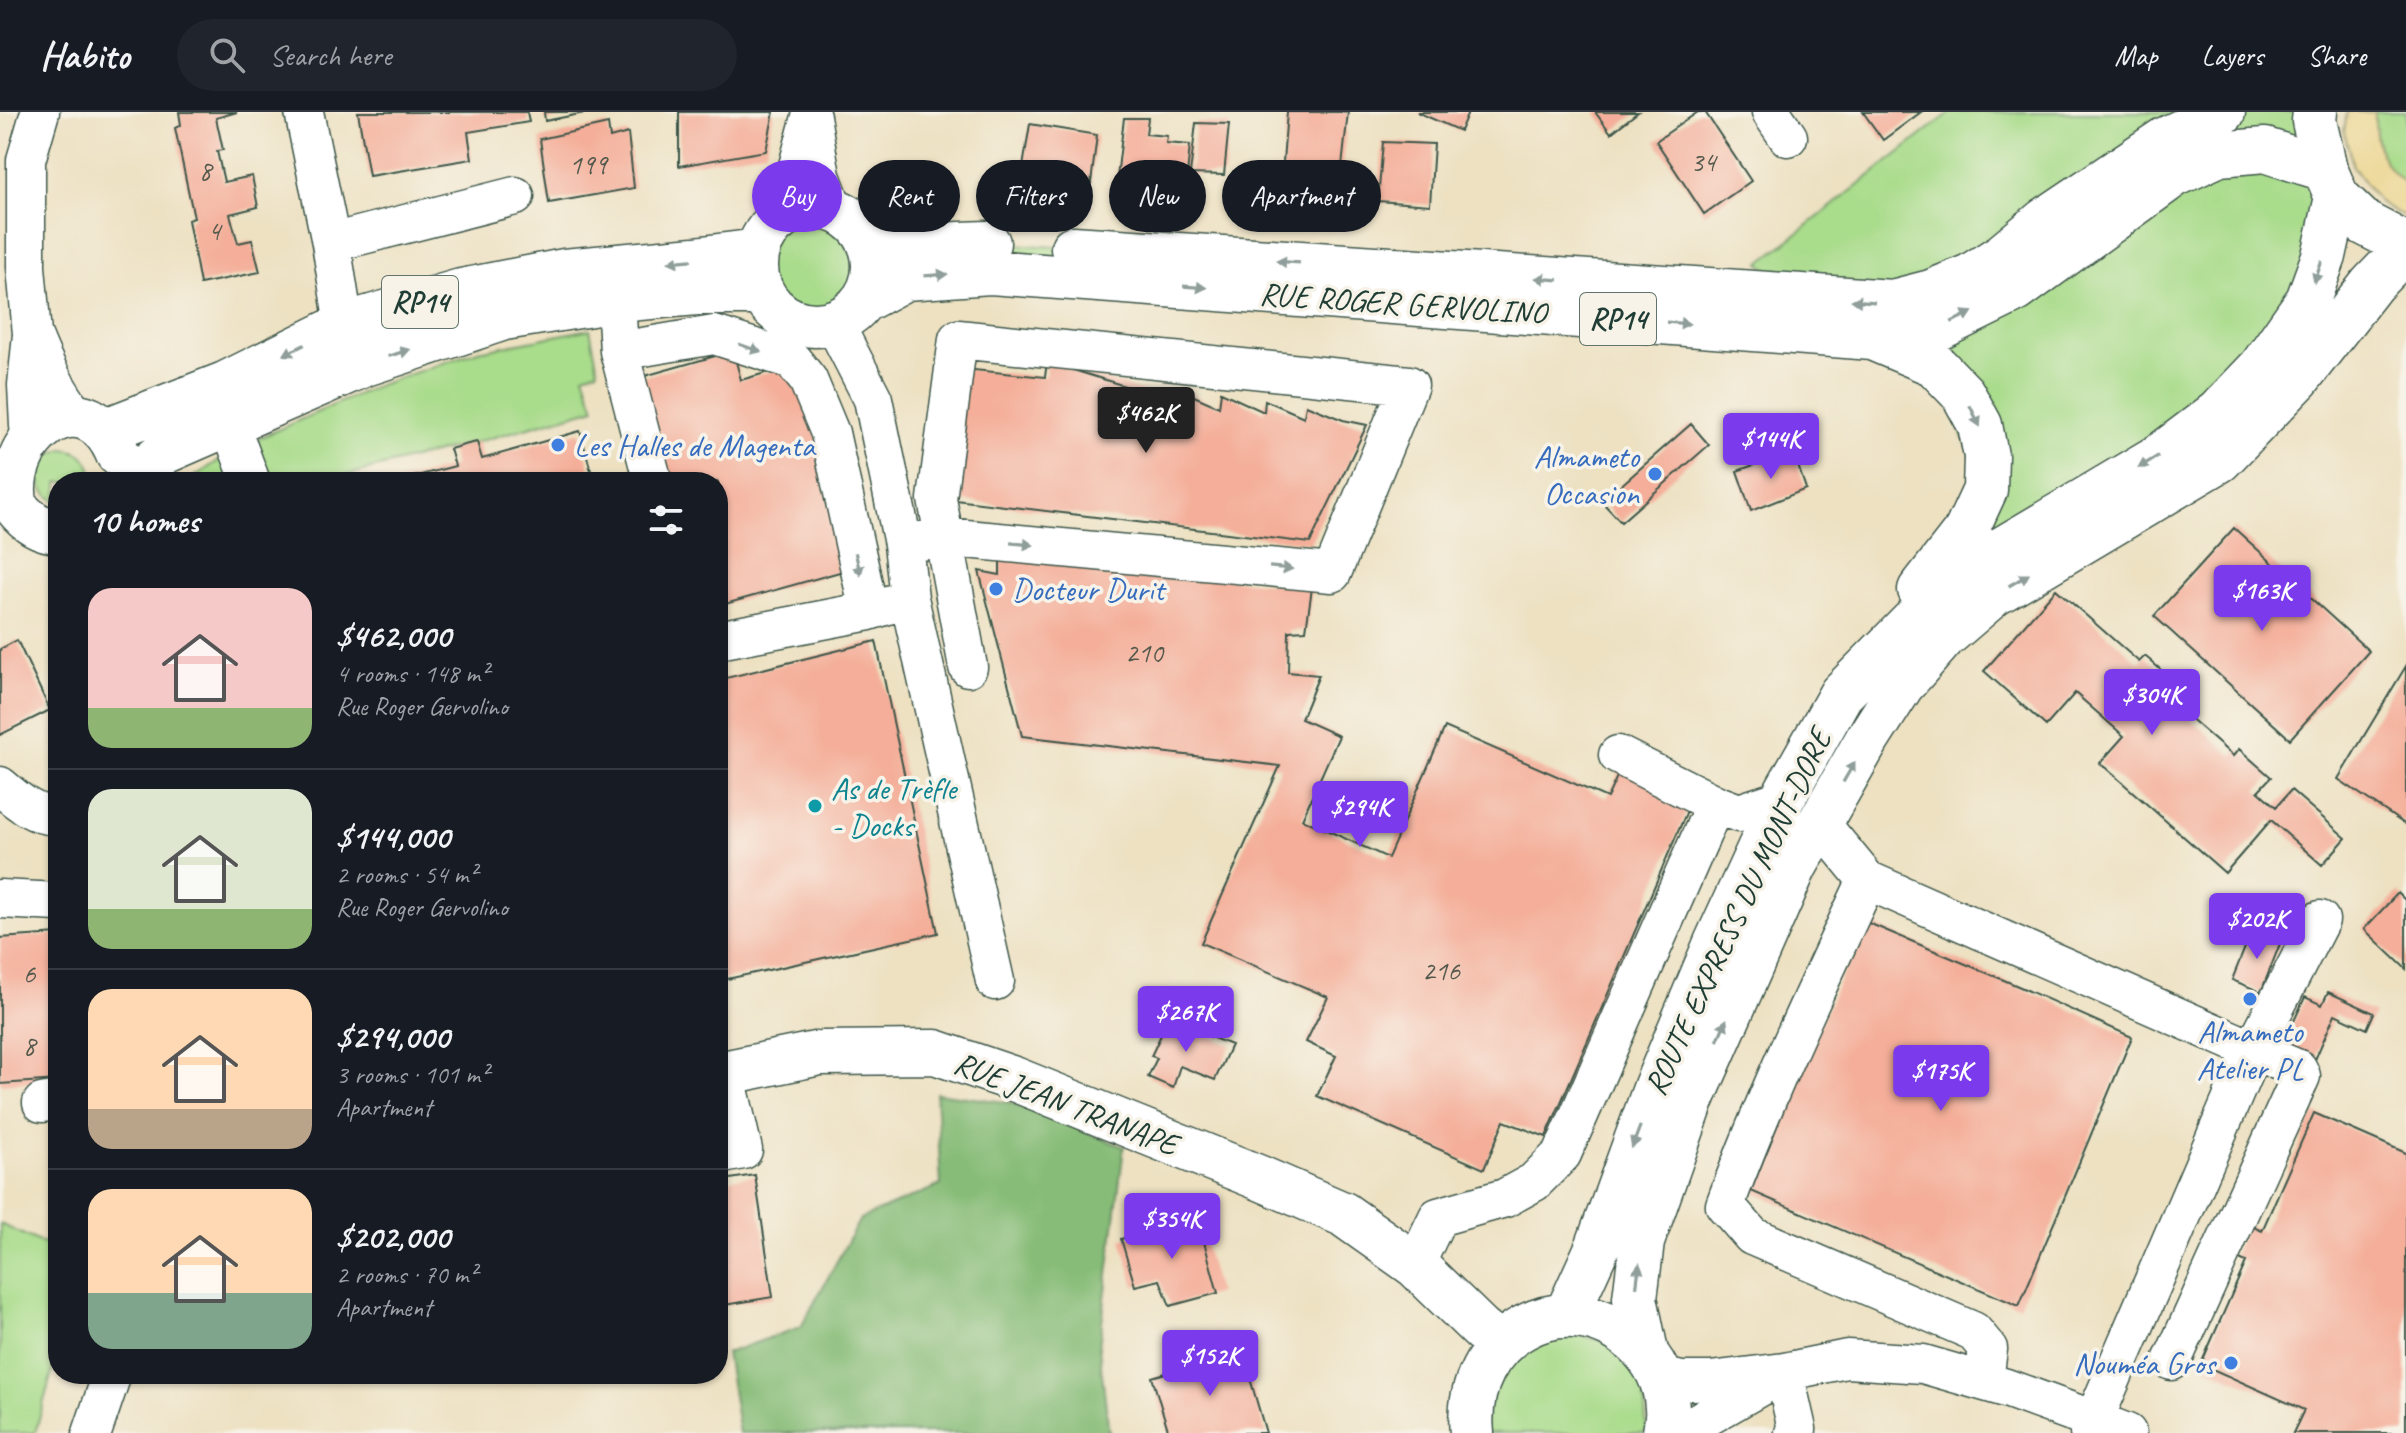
<!DOCTYPE html>
<meta charset="utf-8">
<style>
:root{--surface:#171b24;--page:#20242c;--text:#f1f3f6;--muted:#9ea1a6;--line:#363941;--accent:#7c3aed}
body{margin:0;font-family:Caveat,sans-serif;background:var(--page);color:var(--text);height:100vh;display:flex;flex-direction:column;font-size:30px;white-space:nowrap}
*{box-sizing:border-box;margin:0}
p{font-size:26px;color:var(--muted)}
.icon{flex:none;width:44px;height:44px;fill:none;stroke:currentColor;stroke-width:2;stroke-linecap:round;stroke-linejoin:round}
.map{position:relative;flex:1;overflow:hidden}
.panel{position:absolute;left:48px;top:360px;width:680px;height:912px;display:flex;flex-direction:column;background:var(--surface);border-radius:32px;box-shadow:0 2px 6px #0004}
.panel>*{flex:none}
.banner{position:absolute;left:752px;top:48px;width:760px;height:72px;display:flex;gap:16px}
.price{position:absolute;translate:-50% -68px;padding:0 18px;border-radius:8px;background:var(--accent);color:#fff;font-size:26px;line-height:52px;filter:drop-shadow(0 2px 4px #0008)}
.price::after{content:'';position:absolute;left:50%;top:48px;width:24px;height:18px;margin-left:-12px;background:inherit;clip-path:polygon(0 0,100% 0,50% 100%)}
.price.selected{background:#222;color:#fff}
ul{padding:0;list-style:none}
li{display:flex;align-items:center;gap:24px;height:200px;padding:0 40px}
li+li{border-top:2px solid var(--line)}
li span{display:grid;place-items:center;flex:none;width:224px;height:160px;border-radius:24px;color:#555}
li>.icon{margin-inline-start:auto}
span .icon{width:96px;height:96px;fill:#fffc;stroke-width:1}
li b{font-size:34px}
h2{display:flex;justify-content:space-between;align-items:center;height:96px;padding:0 40px;font-size:34px}
.chip{padding:0 28px;border-radius:36px;background:var(--surface);box-shadow:0 2px 6px #0004;font-size:28px;line-height:72px}
.chip.selected{background:var(--accent);color:#fff}
header{display:flex;align-items:center;gap:48px;box-sizing:border-box;height:112px;padding:0 40px;background:var(--surface);border-bottom:2px solid var(--line)}
header strong{font-size:38px}
nav{display:flex;gap:44px;margin-inline-start:auto;font-size:28px}
.search{width:560px;height:72px;background:var(--page);display:flex;align-items:center;gap:20px;box-sizing:border-box;padding:0 28px;border-radius:44px;color:var(--muted);font-size:30px}
.map>svg:first-child{display:block}
.green{fill:#a9dc8b;stroke:#648c60;stroke-width:2}
.forest{fill:#86bc77;stroke:#527c56;stroke-width:2}
.sand{fill:#eeda9e;stroke:#868c69;stroke-width:2}
.building{fill:#f4ae99}
.lines{fill:none;stroke-linecap:round;stroke-linejoin:round}
.minor-casing{stroke:#3e5649;stroke-width:41}
.major-casing{stroke:#3e5649;stroke-width:47}
.minor{stroke:#fff;stroke-width:38}
.major{stroke:#fff;stroke-width:44}
.oneway{fill:#8f9e9a}
.shop-dot{fill:#3f7fe0;stroke:#f7f3e8;stroke-width:3}
.culture-dot{fill:#0f9aa8;stroke:#f7f3e8;stroke-width:3}
.labels{text-anchor:middle;stroke-width:7;stroke-linejoin:round;paint-order:stroke}
.number-label{font-size:28px;fill:#54594d}
.shield{fill:#f7f3e8;stroke:#60746a;stroke-width:2}
.shield-label{font-size:30px;font-weight:bold;fill:#1f3d34}
.street-label{font-size:32px;fill:#1f3d34;stroke:#f7f3e8}
.shop-label{font-size:32px;fill:#366cbe;stroke:#f7f3e8;text-anchor:start}
.culture-label{font-size:32px;fill:#0d838f;stroke:#f7f3e8;text-anchor:start}
</style>
<header>
<strong>Habito</strong>
<div class="search"><svg class="icon" aria-label="search" viewBox="0 0 24 24"><circle cx="10" cy="10" r="6"/><path d="M15 15l6 6"/></svg>Search here</div>
<nav><a>Map</a><a>Layers</a><a>Share</a></nav>
</header>
<div class="map">
<svg width="2406" height="1321" viewBox="0 0 2406 1321">
<rect width="100%" height="100%" fill="#f7f3e8"/>
<filter id="ink" filterUnits="userSpaceOnUse"><feTurbulence type="fractalNoise" baseFrequency=".0125" numOctaves="2"/><feDisplacementMap in="SourceGraphic" scale="16" xChannelSelector="R" yChannelSelector="G"/><feConvolveMatrix kernelMatrix="1 2 1 2 8 2 1 2 1" color-interpolation-filters="sRGB"/></filter>
<filter id="wash" filterUnits="userSpaceOnUse"><feTurbulence type="fractalNoise" baseFrequency=".006" numOctaves="4" result="noise"/><feDisplacementMap in="SourceGraphic" scale="32" xChannelSelector="R" yChannelSelector="G"/><feGaussianBlur stdDeviation="1.8" result="paint"/><feColorMatrix in="noise" values="0 0 0 0 0 0 0 0 0 0 0 0 0 0 0 0 0 1.4 0 .05"/><feComposite in="paint" operator="in"/></filter>
<g filter="url(#wash)">
<rect width="100%" height="100%" fill="#ede1c2"/>
<path class="green" d="M1951,0H2315L2337,85L2261,255L1987,446L1985,377L1934,252L990,160L818,214C799,212 786,207 772,195L616,188L131,342L145,304L344,213L763,125L773,113L796,59L834,98L997,131L1803,185L1760,151Z
M2375,0H2406V72C2380,52 2374,32 2375,0Z
M590,217L598,258L584,263L595,296L477,330L320,370H187L239,335L379,273L478,239Z
M63,337C82,338 94,350 92,370H58V390C30,377 35,346 63,337Z
M0,1112L42,1131L58,1136V1239L35,1321H0Z
M1558,1218L1609,1230L1643,1270L1647,1321H1484L1493,1259Z"/>
<path class="forest" d="M936,981L1012,991L1124,1035L1099,1235L1109,1321H739L726,1241L801,1215L860,1107L941,1073Z"/>
<path class="sand" d="M2347,0H2375C2374,32 2380,52 2406,72V106L2379,90L2353,55L2344,19Z"/>
<g id="blocks">
<path class="building" d="M179,0H237L216,6L223,38L217,39L224,70L252,64L258,95L230,102L238,131L252,128L260,160L200,172L188,108L194,106L175,16L181,13Z
M358,0H527L529,10L468,20L472,47L369,64Z
M544,0H585V1L545,9Z
M679,0H774L766,39L679,54Z
M1287,0H1348L1338,91L1280,87Z
M1417,0H1468L1460,19Z
M1595,0H1638L1611,21Z
M1698,0H1705L1751,69L1704,102L1656,29Z
M1863,0H1921L1883,28Z
M1124,6H1148L1146,22L1167,24L1166,31L1190,33L1186,73L1117,66Z
M1196,11L1229,12L1224,63L1190,62Z
M608,12L610,26L628,21L634,76L549,91L540,27Z
M1030,12L1097,23L1091,71L1022,61Z
M1383,30L1434,32L1430,93L1378,89Z
M733,239L741,268L790,254L809,295L854,456L718,494V370H639L634,267Z
M1047,250L1177,290L1178,277L1219,295L1221,280L1264,300L1265,288L1304,305L1306,293L1343,308L1367,313L1310,431L947,387L964,257L1045,265Z
M1691,312L1709,333L1621,410L1602,390Z
M580,319L594,370H394L455,354L450,337L464,333L477,330L482,347Z
M1793,339L1806,377L1751,399L1737,359Z
M2234,416L2369,539L2290,627L2154,504Z
M1000,442L1312,476L1306,518L1289,519L1288,560L1319,563L1301,607L1339,624L1302,707L1388,746L1445,615L1607,686L1622,654L1693,685L1546,1025L1504,1009L1484,1057L1317,984L1336,944L1306,930L1328,885L1201,831L1280,654L1022,624L979,459L1000,463Z
M2056,477L2139,550L2145,544L2182,576L2170,589L2233,644L2239,637L2271,665L2258,679L2276,695L2291,678L2346,726L2322,753L2271,708L2225,761L2100,651L2124,624L2075,581L2046,614L1984,559Z
M17,528L50,598L0,623V537Z
M876,529L938,821L718,869V568Z
M2406,554V713L2338,667Z
M2398,781L2406,789V857L2364,817Z
M1866,810L2018,874L2132,925L2019,1194L1751,1079L1807,940Z
M2252,818L2281,829L2261,880L2232,868Z
M58,822V968L0,972V826Z
M2328,880L2374,901L2367,917L2335,902L2314,950L2282,935L2305,885L2322,893Z
M1168,908L1231,933L1215,968L1180,954L1173,976L1148,965L1157,946L1151,944Z
M2314,1001L2406,1041V1321H2293L2304,1298L2201,1252L2246,1150L2233,1144L2247,1112L2262,1119Z
M755,1063L773,1185L718,1194V1069Z
M1197,1104L1218,1181L1170,1194L1160,1168L1135,1174L1121,1127Z
M1242,1239L1266,1321H1169L1152,1265Z"/>
</g>
</g>
<g filter="url(#ink)">
<use href="#blocks" fill-opacity="0" stroke="#3e5649" stroke-width="2"/>
<g class="lines">
<defs>
<path id="minor" d="M304,0L331,131L344,213
M1771,0L1788,25
M785,103L811,5L821,64L834,98
M331,131L515,84
M616,188L619,239L651,363
M834,211L873,287L903,432L909,486L995,869
M33,224C45,254 57,279 77,305
M619,239L714,223L792,248L808,268L830,321L869,499
M229,311L251,370
M29,314L27,273L32,222L26,155V48L40,0
M903,432L944,425L1332,461L1409,273L958,227L937,387L968,555
M718,528L869,499L891,492
M1618,643L1715,692
M0,674C15,687 36,706 58,703
M1820,711L1867,768L2253,938L2094,1308L2127,1321
M1867,768C1817,875 1766,982 1725,1093L1752,1124L1973,1219L1988,1237L1984,1269
M0,787L58,790
M42,991L58,988
M718,1043L743,1038L725,960
M1415,1153L1438,1105L1505,1086L1534,1070L1562,1042L1715,692L1739,701L1782,687
M2172,1249L2301,964L2298,957L2253,938L2320,808
M1784,1260L1797,1317L1794,1321
M1660,1264L1681,1269H1710L1784,1260L1847,1247L1923,1252L2006,1276L2094,1308L2089,1321
M92,1321L112,1262
M1679,1321L1771,1268"/>
<path id="major" d="M2315,0L2314,9L2325,57L2337,85L2364,111L2406,133
M756 154a59 59 0 1 1 118 0a59 59 0 1 1-118 0Z
M859,114L905,134L988,131
M1073,136L1892,190L1931,180L1970,164L2003,143L2045,108L2164,28L2223,0
M864,188L905,166L990,160L1872,226L1939,216L2016,178L2174,63L2219,42L2265,38L2325,57
M1872,226L1934,252L1963,282L1980,313L1986,344L1985,378L1966,419L1920,478
M104,319L225,272L344,213L461,179L564,159L695,147L758,139
M128,370L164,340L173,336L365,252L504,206L616,188L697,181H761
M58,419C41,418 27,409 16,395C0,329 82,258 118,342
M718,962L820,941L935,940L1014,967L1260,1066L1343,1102L1415,1153L1481,1217L1500,1232
M1566,1204L1597,1136L1656,974L1716,831L1782,687L1841,582L1923,499L1987,446L2161,343L2218,300L2261,255L2308,188L2324,144L2337,85
M1646,1240L1635,1186L1642,1130L1693,986L1795,754L1867,628L1902,573L1944,525L1994,482L2220,348L2298,267L2372,172L2406,137
M1472,1321C1462,1226 1563,1166 1636,1231C1654,1248 1666,1271 1667,1296C1668,1304 1666,1313 1665,1321"/>
</defs>
<use href="#minor" class="minor-casing"/>
<use href="#major" class="major-casing"/>
<use href="#minor" class="minor"/>
<use href="#major" class="major"/>
</g>
<defs><path id="oneway-solid" d="M-6-.8H1V-3.2L6.5 0L1 3.2V.8H-6Z" transform="scale(2)"/></defs>
<g class="oneway">
<use href="#oneway-solid" transform="translate(680 149) rotate(175)"/>
<use href="#oneway-solid" transform="translate(1288 150) rotate(-176)"/>
<use href="#oneway-solid" transform="translate(2318 160) rotate(109)"/>
<use href="#oneway-solid" transform="translate(936 163) rotate(-4)"/>
<use href="#oneway-solid" transform="translate(1547 167) rotate(-176)"/>
<use href="#oneway-solid" transform="translate(1195 175) rotate(4)"/>
<use href="#oneway-solid" transform="translate(1863 189) rotate(-176)"/>
<use href="#oneway-solid" transform="translate(1962 205) rotate(-26)"/>
<use href="#oneway-solid" transform="translate(1678 211) rotate(4)"/>
<use href="#oneway-solid" transform="translate(750 236) rotate(19)"/>
<use href="#oneway-solid" transform="translate(294 238) rotate(153)"/>
<use href="#oneway-solid" transform="translate(399 241) rotate(-18)"/>
<use href="#oneway-solid" transform="translate(1975 304) rotate(64)"/>
<use href="#oneway-solid" transform="translate(2148 350) rotate(149)"/>
<use href="#oneway-solid" transform="translate(1022 432) rotate(5)"/>
<use href="#oneway-solid" transform="translate(858 452) rotate(77)"/>
<use href="#oneway-solid" transform="translate(1281 456) rotate(5)"/>
<use href="#oneway-solid" transform="translate(2019 468) rotate(-30)"/>
<use href="#oneway-solid" transform="translate(1849 660) rotate(-60)"/>
<use href="#oneway-solid" transform="translate(1722 918) rotate(-67)"/>
<use href="#oneway-solid" transform="translate(1636 1025) rotate(111)"/>
<use href="#oneway-solid" transform="translate(1638 1163) rotate(-83)"/>
</g>
</g>
<g class="shop-dot">
<circle cx="558" cy="333" r="8"/>
<circle cx="1655" cy="362" r="8"/>
<circle cx="996" cy="477" r="8"/>
<circle cx="2250" cy="887" r="8"/>
<circle cx="2231" cy="1251" r="8"/>
</g>
<circle class="culture-dot" cx="815" cy="694" r="8"/>
<g class="labels">
<g class="number-label">
<text x="1703" y="59">34</text>
<text x="588" y="62">199</text>
<text x="205" y="68">8</text>
<text x="214" y="128">4</text>
<text x="1144" y="550">210</text>
<text x="1441" y="868">216</text>
<text x="29" y="871">6</text>
<text x="29" y="943">8</text>
</g>
<g class="shield">
<rect x="382" y="164" width="76" height="52" rx="6"/>
<rect x="1580" y="181" width="76" height="52" rx="6"/>
</g>
<g class="shield-label">
<text x="420" y="200">RP14</text>
<text x="1618" y="217">RP14</text>
</g>
<g class="street-label">
<text transform="translate(1403 191) rotate(4)" y="11">RUE ROGER GERVOLINO</text>
<text transform="translate(1737 800) rotate(-65)" y="11">ROUTE EXPRESS DU MONT-DORE</text>
<text transform="translate(1066 991) rotate(21)" y="11">RUE JEAN TRANAPE</text>
</g>
<g class="shop-label">
<text x="574" y="344">Les Halles de Magenta</text>
<text x="1639" y="355" text-anchor="end">Almameto<tspan x="1639" dy="37">Occasion</tspan></text>
<text x="1012" y="488">Docteur Durit</text>
<text x="2250" y="930" text-anchor="middle">Almameto<tspan x="2250" dy="37">Atelier PL</tspan></text>
<text x="2215" y="1262" text-anchor="end">Nouméa Gros</text>
</g>
<g class="culture-label">
<text x="831" y="687">As de Trèfle<tspan x="831" dy="37">- Docks</tspan></text>
</g>
</g>
</svg>
<b class="price selected" style="left:1146px;top:343px">$462K</b>
<b class="price" style="left:1771px;top:369px">$144K</b>
<b class="price" style="left:2262px;top:521px">$163K</b>
<b class="price" style="left:2152px;top:625px">$304K</b>
<b class="price" style="left:1360px;top:737px">$294K</b>
<b class="price" style="left:2257px;top:849px">$202K</b>
<b class="price" style="left:1186px;top:942px">$267K</b>
<b class="price" style="left:1941px;top:1001px">$175K</b>
<b class="price" style="left:1172px;top:1149px">$354K</b>
<b class="price" style="left:1210px;top:1286px">$152K</b>
<div class="banner">
<a class="chip selected">Buy</a>
<a class="chip">Rent</a>
<a class="chip">Filters</a>
<a class="chip">New</a>
<a class="chip">Apartment</a>
</div>
<section class="panel">
<h2>10 homes<svg class="icon" aria-label="filters" viewBox="0 0 24 24"><path d="M4 7h16M4 17h16"/><circle cx="9" cy="7" r="2"/><circle cx="15" cy="17" r="2"/></svg></h2>
<ul>
<li><span style="background:linear-gradient(#f6c9c9 75%,#8fb573 0)"><svg class="icon" aria-label="home" viewBox="0 0 24 24"><path d="M3 11l9-7 9 7M6 9v11h12V9"/></svg></span><div><b>$462,000</b><p>4 rooms · 148 m²</p><p>Rue Roger Gervolino</p></div></li>
<li><span style="background:linear-gradient(#dfe7d0 75%,#8fb573 0)"><svg class="icon" aria-label="home" viewBox="0 0 24 24"><path d="M3 11l9-7 9 7M6 9v11h12V9"/></svg></span><div><b>$144,000</b><p>2 rooms · 54 m²</p><p>Rue Roger Gervolino</p></div></li>
<li><span style="background:linear-gradient(#ffd9b3 75%,#b9a48a 0)"><svg class="icon" aria-label="home" viewBox="0 0 24 24"><path d="M3 11l9-7 9 7M6 9v11h12V9"/></svg></span><div><b>$294,000</b><p>3 rooms · 101 m²</p><p>Apartment</p></div></li>
<li><span style="background:linear-gradient(#ffd9b3 65%,#7fa58c 0)"><svg class="icon" aria-label="home" viewBox="0 0 24 24"><path d="M3 11l9-7 9 7M6 9v11h12V9"/></svg></span><div><b>$202,000</b><p>2 rooms · 70 m²</p><p>Apartment</p></div></li>
</ul>
</section>
</div>
